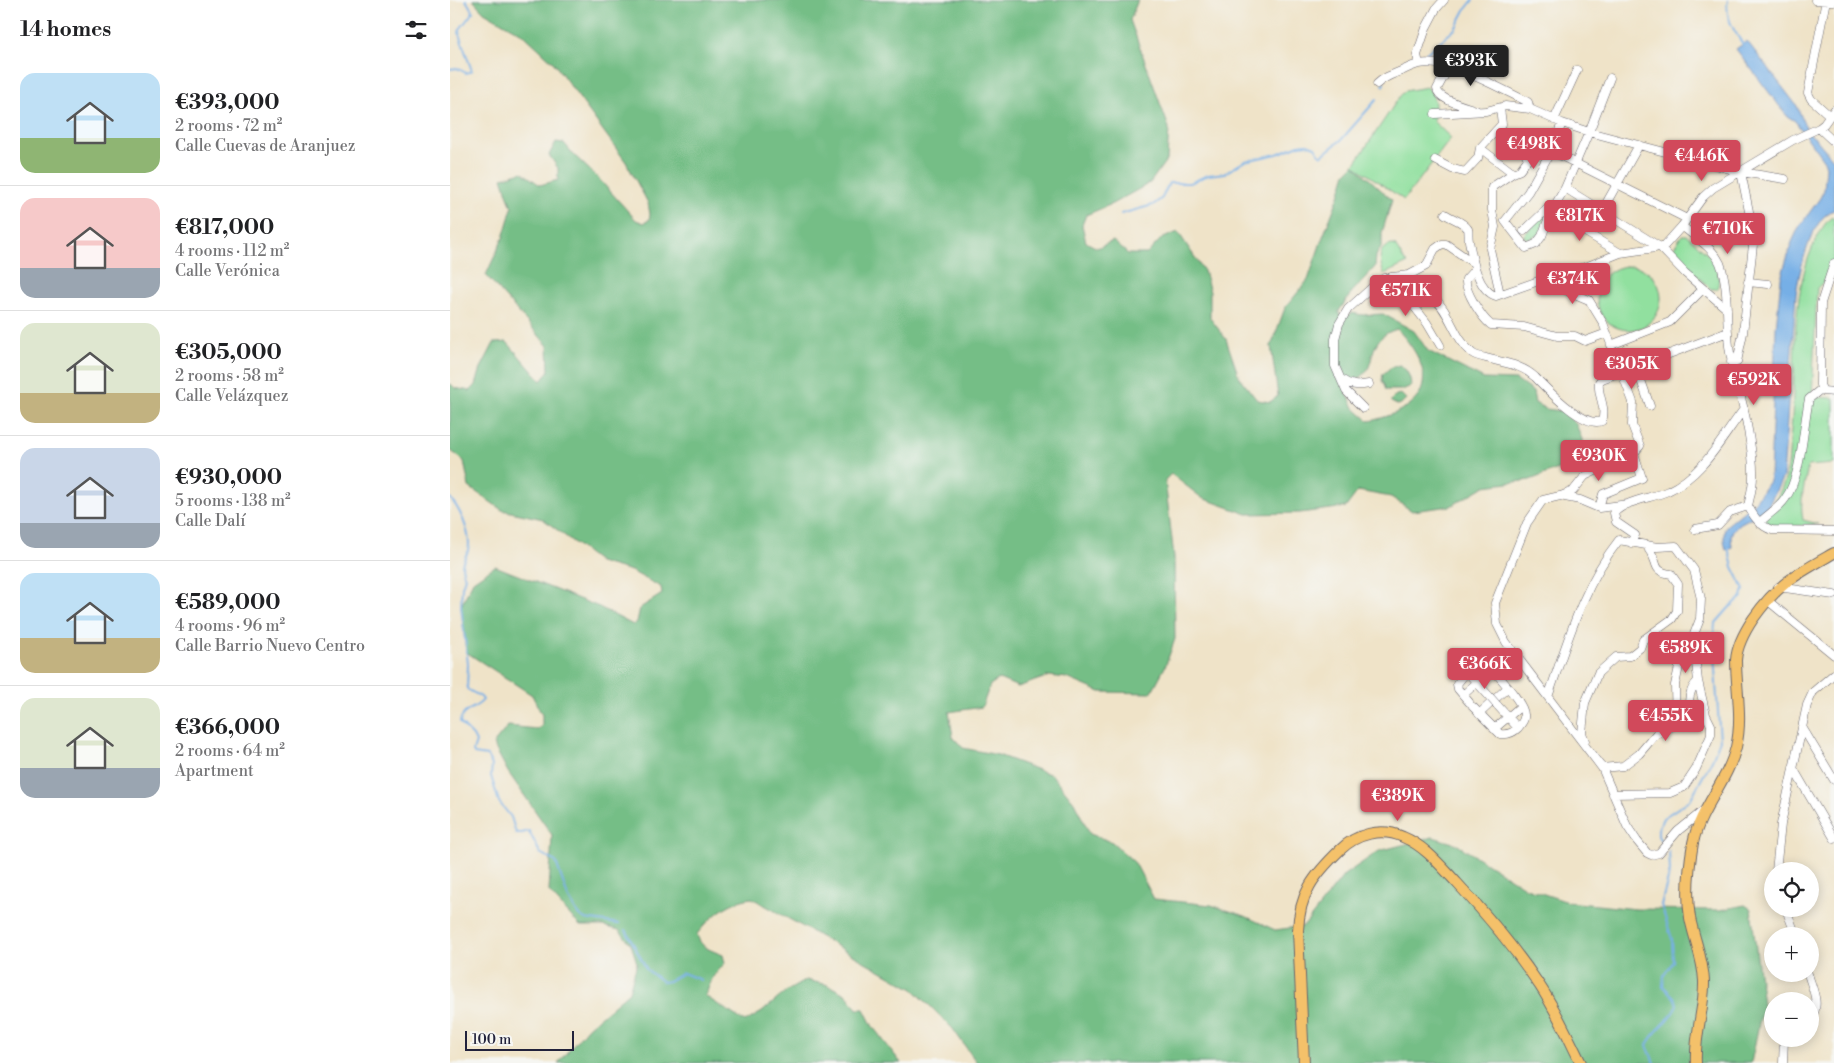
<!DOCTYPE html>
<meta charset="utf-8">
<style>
:root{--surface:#fff;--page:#f6f6f6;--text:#202124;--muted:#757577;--line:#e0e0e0;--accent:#d1495b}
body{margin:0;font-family:"Libre Bodoni",serif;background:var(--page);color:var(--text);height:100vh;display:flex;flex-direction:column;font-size:19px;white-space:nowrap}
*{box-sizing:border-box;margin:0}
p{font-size:16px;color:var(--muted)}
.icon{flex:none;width:28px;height:28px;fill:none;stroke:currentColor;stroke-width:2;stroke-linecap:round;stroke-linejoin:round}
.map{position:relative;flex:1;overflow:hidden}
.drawer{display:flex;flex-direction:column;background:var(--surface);width:450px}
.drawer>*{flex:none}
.fabs{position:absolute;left:1314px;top:862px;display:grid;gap:10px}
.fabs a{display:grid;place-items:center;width:55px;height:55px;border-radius:50%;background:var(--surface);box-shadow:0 2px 12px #0003;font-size:25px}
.scale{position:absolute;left:15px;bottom:12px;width:109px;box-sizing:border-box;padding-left:5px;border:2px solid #22223b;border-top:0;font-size:14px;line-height:18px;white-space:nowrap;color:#22223b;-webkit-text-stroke:4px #f6f6f2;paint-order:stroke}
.price{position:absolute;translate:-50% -42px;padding:0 11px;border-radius:5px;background:var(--accent);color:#fff;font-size:16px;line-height:32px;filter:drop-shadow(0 1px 2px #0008)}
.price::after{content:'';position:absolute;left:50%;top:30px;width:15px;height:11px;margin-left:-8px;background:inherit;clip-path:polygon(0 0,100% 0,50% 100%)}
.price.active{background:#222;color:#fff}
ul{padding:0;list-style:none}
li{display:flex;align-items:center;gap:15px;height:125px;padding:0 20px}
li+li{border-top:1px solid var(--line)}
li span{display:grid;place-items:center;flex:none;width:140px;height:100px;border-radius:15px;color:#555}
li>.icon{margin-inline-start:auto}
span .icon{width:60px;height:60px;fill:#fffc;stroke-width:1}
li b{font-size:21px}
h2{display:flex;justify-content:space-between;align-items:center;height:60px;padding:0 20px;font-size:21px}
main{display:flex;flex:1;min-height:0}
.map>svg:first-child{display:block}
.green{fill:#91e09f;stroke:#5a816d}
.forest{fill:#74be86;stroke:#4b7060;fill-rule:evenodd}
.water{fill:#76afe6;stroke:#4c6890}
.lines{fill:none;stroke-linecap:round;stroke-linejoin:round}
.stream{stroke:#76afe6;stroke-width:2}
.minor-casing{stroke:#6a666c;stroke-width:9}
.major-casing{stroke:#6a666c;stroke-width:12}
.minor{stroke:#fff;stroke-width:8}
.major{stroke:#f4c16a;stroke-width:10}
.minor-bridge-casing{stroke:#6a666c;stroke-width:9;stroke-linecap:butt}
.minor-bridge{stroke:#fff;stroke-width:8}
</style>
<main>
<section class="drawer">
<h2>14 homes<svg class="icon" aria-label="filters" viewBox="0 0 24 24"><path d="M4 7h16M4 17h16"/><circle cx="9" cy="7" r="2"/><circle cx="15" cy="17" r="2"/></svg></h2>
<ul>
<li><span style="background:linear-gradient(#bfe0f5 65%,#8fb573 0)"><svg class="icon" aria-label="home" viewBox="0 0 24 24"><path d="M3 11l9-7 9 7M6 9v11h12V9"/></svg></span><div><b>€393,000</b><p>2 rooms · 72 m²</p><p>Calle Cuevas de Aranjuez</p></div></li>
<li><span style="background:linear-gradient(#f6c9c9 70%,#9aa5b1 0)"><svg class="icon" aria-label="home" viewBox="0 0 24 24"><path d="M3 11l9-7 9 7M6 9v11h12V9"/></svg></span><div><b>€817,000</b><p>4 rooms · 112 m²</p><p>Calle Verónica</p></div></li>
<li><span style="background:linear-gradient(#dfe7d0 70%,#c2b280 0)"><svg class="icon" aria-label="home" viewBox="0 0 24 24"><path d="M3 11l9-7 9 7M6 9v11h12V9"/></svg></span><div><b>€305,000</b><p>2 rooms · 58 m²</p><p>Calle Velázquez</p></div></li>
<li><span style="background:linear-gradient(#c9d6e8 75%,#9aa5b1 0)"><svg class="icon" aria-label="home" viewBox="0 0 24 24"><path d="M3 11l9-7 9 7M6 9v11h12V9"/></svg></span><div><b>€930,000</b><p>5 rooms · 138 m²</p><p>Calle Dalí</p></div></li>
<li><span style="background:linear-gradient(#bfe0f5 65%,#c2b280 0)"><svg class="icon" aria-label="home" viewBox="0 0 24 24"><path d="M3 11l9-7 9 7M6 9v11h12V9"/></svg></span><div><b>€589,000</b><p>4 rooms · 96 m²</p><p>Calle Barrio Nuevo Centro</p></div></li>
<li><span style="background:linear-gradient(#dfe7d0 70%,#9aa5b1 0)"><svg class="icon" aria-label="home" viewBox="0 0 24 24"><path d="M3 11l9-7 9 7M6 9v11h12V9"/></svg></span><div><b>€366,000</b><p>2 rooms · 64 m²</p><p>Apartment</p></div></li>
</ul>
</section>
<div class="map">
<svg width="1384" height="1063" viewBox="0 0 1384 1063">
<rect width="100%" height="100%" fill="#f6f6f2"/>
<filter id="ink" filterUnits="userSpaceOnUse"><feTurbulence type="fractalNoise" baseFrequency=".02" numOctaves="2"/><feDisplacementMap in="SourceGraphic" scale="10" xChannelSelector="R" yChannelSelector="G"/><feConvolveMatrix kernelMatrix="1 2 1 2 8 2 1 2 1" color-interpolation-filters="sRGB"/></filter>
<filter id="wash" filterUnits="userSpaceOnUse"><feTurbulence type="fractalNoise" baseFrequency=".0096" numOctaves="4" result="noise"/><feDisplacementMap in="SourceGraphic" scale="20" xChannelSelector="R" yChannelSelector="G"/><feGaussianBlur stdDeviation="1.12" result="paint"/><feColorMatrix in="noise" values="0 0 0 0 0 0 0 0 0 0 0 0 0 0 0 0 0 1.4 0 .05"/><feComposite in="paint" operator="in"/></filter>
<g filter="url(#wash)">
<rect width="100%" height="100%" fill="#efe3c8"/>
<path class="green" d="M977,87C987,98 986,108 983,121L1001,138L954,200L904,165L950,96L955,91Z
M1093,215L1096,218L1089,235L1078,239L1073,236Z
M1384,216V263L1379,277L1367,288L1362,397L1384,398V464L1358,466C1355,484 1349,501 1353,520L1368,524C1351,525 1329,530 1314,521C1322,507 1331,492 1336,477C1339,465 1339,451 1340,439C1348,376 1337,292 1368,236C1371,230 1377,219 1384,216Z
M1232,235H1237C1253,250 1275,265 1267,289H1261L1224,254L1223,249Z
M945,245L954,260L958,263L934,274C929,261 926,245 945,245Z
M1147 298a32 32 0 1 1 64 0a32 32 0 1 1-64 0Z"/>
<path class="forest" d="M23,0H688L680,20L719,128L717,159L700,183L662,204L636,215L632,225L636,242L647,248L663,241L678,254H697L711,239L728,232L754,271L760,292V318L776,339L789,377L807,400L820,402L828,396L821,346L835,308L858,280L872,239L889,196L896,173L904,165L942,200L932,233V245L926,256L925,267L902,292L889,311V314L893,317L902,313L912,315L933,314L964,331L978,351L1034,379L1066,380L1083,392L1085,403L1096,409L1112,411L1126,424L1133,442V454L1121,464L1080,480L1035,486L1001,506L962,511L941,497L908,491L896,507L850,513L797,514L752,498L721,474L715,480L724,557L725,639L715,667L701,693L650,692L617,678L599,676L568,687L549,679L540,685L532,707L499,712L503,737L513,748L548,755L602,775L624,802L640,834L662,842L685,863L704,899L761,905L795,916L825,930L854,926L894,875L929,851L983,837L1006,844L1076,888L1118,902L1186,909L1270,910L1295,905L1301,909L1313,1004L1301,1063H527L503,1029L463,989L302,898C278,901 262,916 247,934C250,948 261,950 273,955L275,963L263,977L255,996L295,1022L312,1012L337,991L356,980L378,985L397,995L407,1009H414L423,1027L451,1063H108L138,1027L179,992L187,963L181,944L169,930L153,926H130L99,892L102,835L58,772L43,744L58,726L87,729L92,726V715L82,695L16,652L11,606L23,581L45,566L149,607L183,625L187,622L190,608L212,594L211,587L181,571L149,562L93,519L52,510L19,487L14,461L0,450V383L5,388L20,391L26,385L31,368L44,343L57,342L91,381L99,371L98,346L36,275L53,238L62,208L52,178L72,172L90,185L108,180V168L99,155L106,142L114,143L123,154L149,179L186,220L194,223L199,220L200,214L198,203L176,162L103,62L74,35L34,12ZM947,329C989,374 982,408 919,421L904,408L890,378C896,378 904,381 909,378C929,368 913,339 947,329Z
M949,365C957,368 961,378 961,386L952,390H936L932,380L933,374L940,368Z
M951,394L956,399L951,404L947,405L941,402V400L946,395Z"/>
<path class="water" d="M1297,41L1347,106L1355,126L1361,135L1365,138L1384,160V210C1361,217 1349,273 1346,294L1333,477L1316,510L1291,523L1283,530L1281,536L1282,547L1276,550L1274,540V532L1276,526L1304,503L1319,481L1320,476L1326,328L1331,278L1342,242L1349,227L1370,198L1374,190L1376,167L1374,161L1345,121L1337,116L1286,49Z"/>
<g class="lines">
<path class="stream" d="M1278,0C1274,17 1285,32 1294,46
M973,56L1005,29L1015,10L1023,0
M0,69L7,68L16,73L22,71L9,34L10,29L23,12L16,0
M933,86L934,83
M671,214L703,205L712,198L719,183H740L758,175L775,173L795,161L827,154L849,145L857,144L865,147L871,156L891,140L927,99
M0,498C10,509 19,530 19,545C18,561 7,558 15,577L12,587L11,606L18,664L17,689L31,697L33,700C25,710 11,709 10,723L23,736L26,742L23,751L24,754L37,756L42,765L41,776L49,802L61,817L66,833H72L79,831L90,853L106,862L118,897L128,914L135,919L169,924
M1211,841L1208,836V829L1213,818L1240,800L1262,760L1270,740L1263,641L1265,624L1279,608L1292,597L1294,589L1283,567L1278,548
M176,930L197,970L213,982L219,981L233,973L251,980
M1204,1063L1197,1045C1204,1029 1222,1021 1227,1004L1224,997L1213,986L1214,975L1223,962L1222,939L1211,905L1220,871L1219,851"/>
</g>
</g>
<g filter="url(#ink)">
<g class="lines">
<defs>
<path id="minor" d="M1365,0L1384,1
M1376,0L1358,93L1361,99L1380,116
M969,64L967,55L976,28L986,9L994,0
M999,67L987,89C988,100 1015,106 1026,110
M927,84C934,77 941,75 951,71C956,69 963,65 969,64C998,58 1051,89 1078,102L1080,109
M985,114L1036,111L1055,106L1080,109L1112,123L1139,132L1291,172L1335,179
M1104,120L1127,70
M1112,123L1101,151L1078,192L1055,221L1076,248L1086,244L1092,236L1101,212L1115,188L1139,132L1160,78
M1369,128L1384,142
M1030,148L1063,173L1042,187V210L1045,227L1040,249L1050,294
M1101,151L1237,219
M985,160L1002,169L1015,172L1028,158L1030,148L1052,124L1050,108
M1063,173L1070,170L1078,159L1074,150L1076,147
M1115,188L1210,247L1235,273L1277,309
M995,214C1002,219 1013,221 1018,229C1019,232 1018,237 1019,241C1022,257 1027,290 1046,296L1108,274L1138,266L1170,253L1205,248L1215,245L1232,226L1253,197L1263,188L1343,140L1369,128L1374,124L1384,110
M1144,225L1189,145
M1232,226C1245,237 1263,248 1270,263C1279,286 1276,322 1279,346C1281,364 1287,380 1291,398C1296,417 1304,457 1303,476C1303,487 1300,496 1298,506C1304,517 1310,526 1322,530L1384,531
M1074,231L1097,209L1170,253
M1384,263L1371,303L1370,385L1373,391L1384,392
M1025,269L1016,279C1014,291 1032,318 1041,325L1074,327L1107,336H1125L1135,341L1157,333
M1108,274L1113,289L1139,300L1153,323L1183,402L1182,425L1190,446L1184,453L1135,476L1123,491L1111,496
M941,277L977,323L990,345
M951,277C960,286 973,288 983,297C1000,311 1004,338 1022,353C1026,356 1031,357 1036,358C1054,363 1071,364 1085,377C1097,389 1134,429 1152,421C1157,407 1147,395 1149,382L1152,379L1278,332
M1298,282L1318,284
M1161,345L1220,322L1253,289
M1281,362H1287L1293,333L1304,236L1291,172
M1186,366L1200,406
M891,379C900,386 908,386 919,384
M913,408L896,391L885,366V339L889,324L898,309L929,281L934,278L959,275L976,266L985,249L992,244H996L1022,262
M1178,504L1149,508L1130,500L1110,496L1093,500L1077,523L1045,603L1047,624L1056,642L1152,768L1177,826L1187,841L1197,853L1201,855L1209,853L1228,831L1254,810
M1149,508L1153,494L1192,478L1184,453
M1309,523C1317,515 1329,508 1335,499C1352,476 1353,427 1359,399L1371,389
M1245,529L1268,525L1280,512L1298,506
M1181,543L1185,535L1166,522L1164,513C1178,499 1200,499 1218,491C1254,474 1271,439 1294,409
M1328,587L1384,595
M1317,600L1384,655
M1018,673L1039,696
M1013,695L1043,668
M1098,697C1117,643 1133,585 1169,540L1207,547L1226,546L1244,570L1251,599L1250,619L1243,637L1248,681L1256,715L1261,725V735L1246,769L1234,787L1220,793L1163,794
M1019,702L1008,689L1007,684C1013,675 1025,664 1036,663L1041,667C1049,677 1074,703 1074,715C1075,720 1071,724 1068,728C1063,733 1057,735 1050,734L1023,707
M1047,705L1068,728
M1029,714L1057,688
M1226,725L1225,685L1232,653L1244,650
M1352,727L1384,780
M1044,729L1071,706
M1135,741L1132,733L1135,703L1148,673L1166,657L1180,656L1190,648L1193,640L1222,619L1227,611L1228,584L1221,574C1200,571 1210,562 1199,550V546
M1152,768L1173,766L1189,754L1206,734L1239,719C1239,705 1237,691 1248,681
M1343,768L1384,838
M1326,871L1331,824L1357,705L1363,692L1384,674
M1336,909L1346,936
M1358,974C1362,988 1372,1006 1360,1019
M1333,1063L1334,1039"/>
<path id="major" d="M854,1063L848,931C849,894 864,875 890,850C906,834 931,827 953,837C975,846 991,866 1007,883C1037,915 1066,950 1090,986C1106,1010 1118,1037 1131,1063
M1246,1063C1244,1035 1255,1008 1254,981C1253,958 1244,939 1240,918C1236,894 1239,866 1243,843C1250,808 1278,781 1286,747C1293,718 1286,689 1286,660C1287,645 1295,631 1303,619C1328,583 1347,574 1384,553"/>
</defs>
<use href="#minor" class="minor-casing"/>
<use href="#major" class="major-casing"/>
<use href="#minor" class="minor"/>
<use href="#major" class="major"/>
<defs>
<path id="minor-bridge" d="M1039,696L1047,705"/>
</defs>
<use href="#minor-bridge" class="minor-bridge-casing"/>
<use href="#minor-bridge" class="minor-bridge"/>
</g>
</g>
</svg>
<div class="fabs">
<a><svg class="icon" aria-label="locate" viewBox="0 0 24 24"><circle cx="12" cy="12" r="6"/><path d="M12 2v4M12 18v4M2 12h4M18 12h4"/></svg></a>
<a>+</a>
<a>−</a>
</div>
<div class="scale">100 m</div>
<b class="price active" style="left:1021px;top:87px">€393K</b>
<b class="price" style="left:1084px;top:170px">€498K</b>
<b class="price" style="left:1252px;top:182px">€446K</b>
<b class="price" style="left:1130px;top:242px">€817K</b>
<b class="price" style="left:1278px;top:255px">€710K</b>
<b class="price" style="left:1123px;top:305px">€374K</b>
<b class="price" style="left:956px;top:317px">€571K</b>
<b class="price" style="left:1182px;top:390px">€305K</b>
<b class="price" style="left:1304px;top:406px">€592K</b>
<b class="price" style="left:1149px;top:482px">€930K</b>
<b class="price" style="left:1236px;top:674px">€589K</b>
<b class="price" style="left:1035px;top:690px">€366K</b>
<b class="price" style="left:1216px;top:742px">€455K</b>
<b class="price" style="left:948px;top:822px">€389K</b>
</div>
</main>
